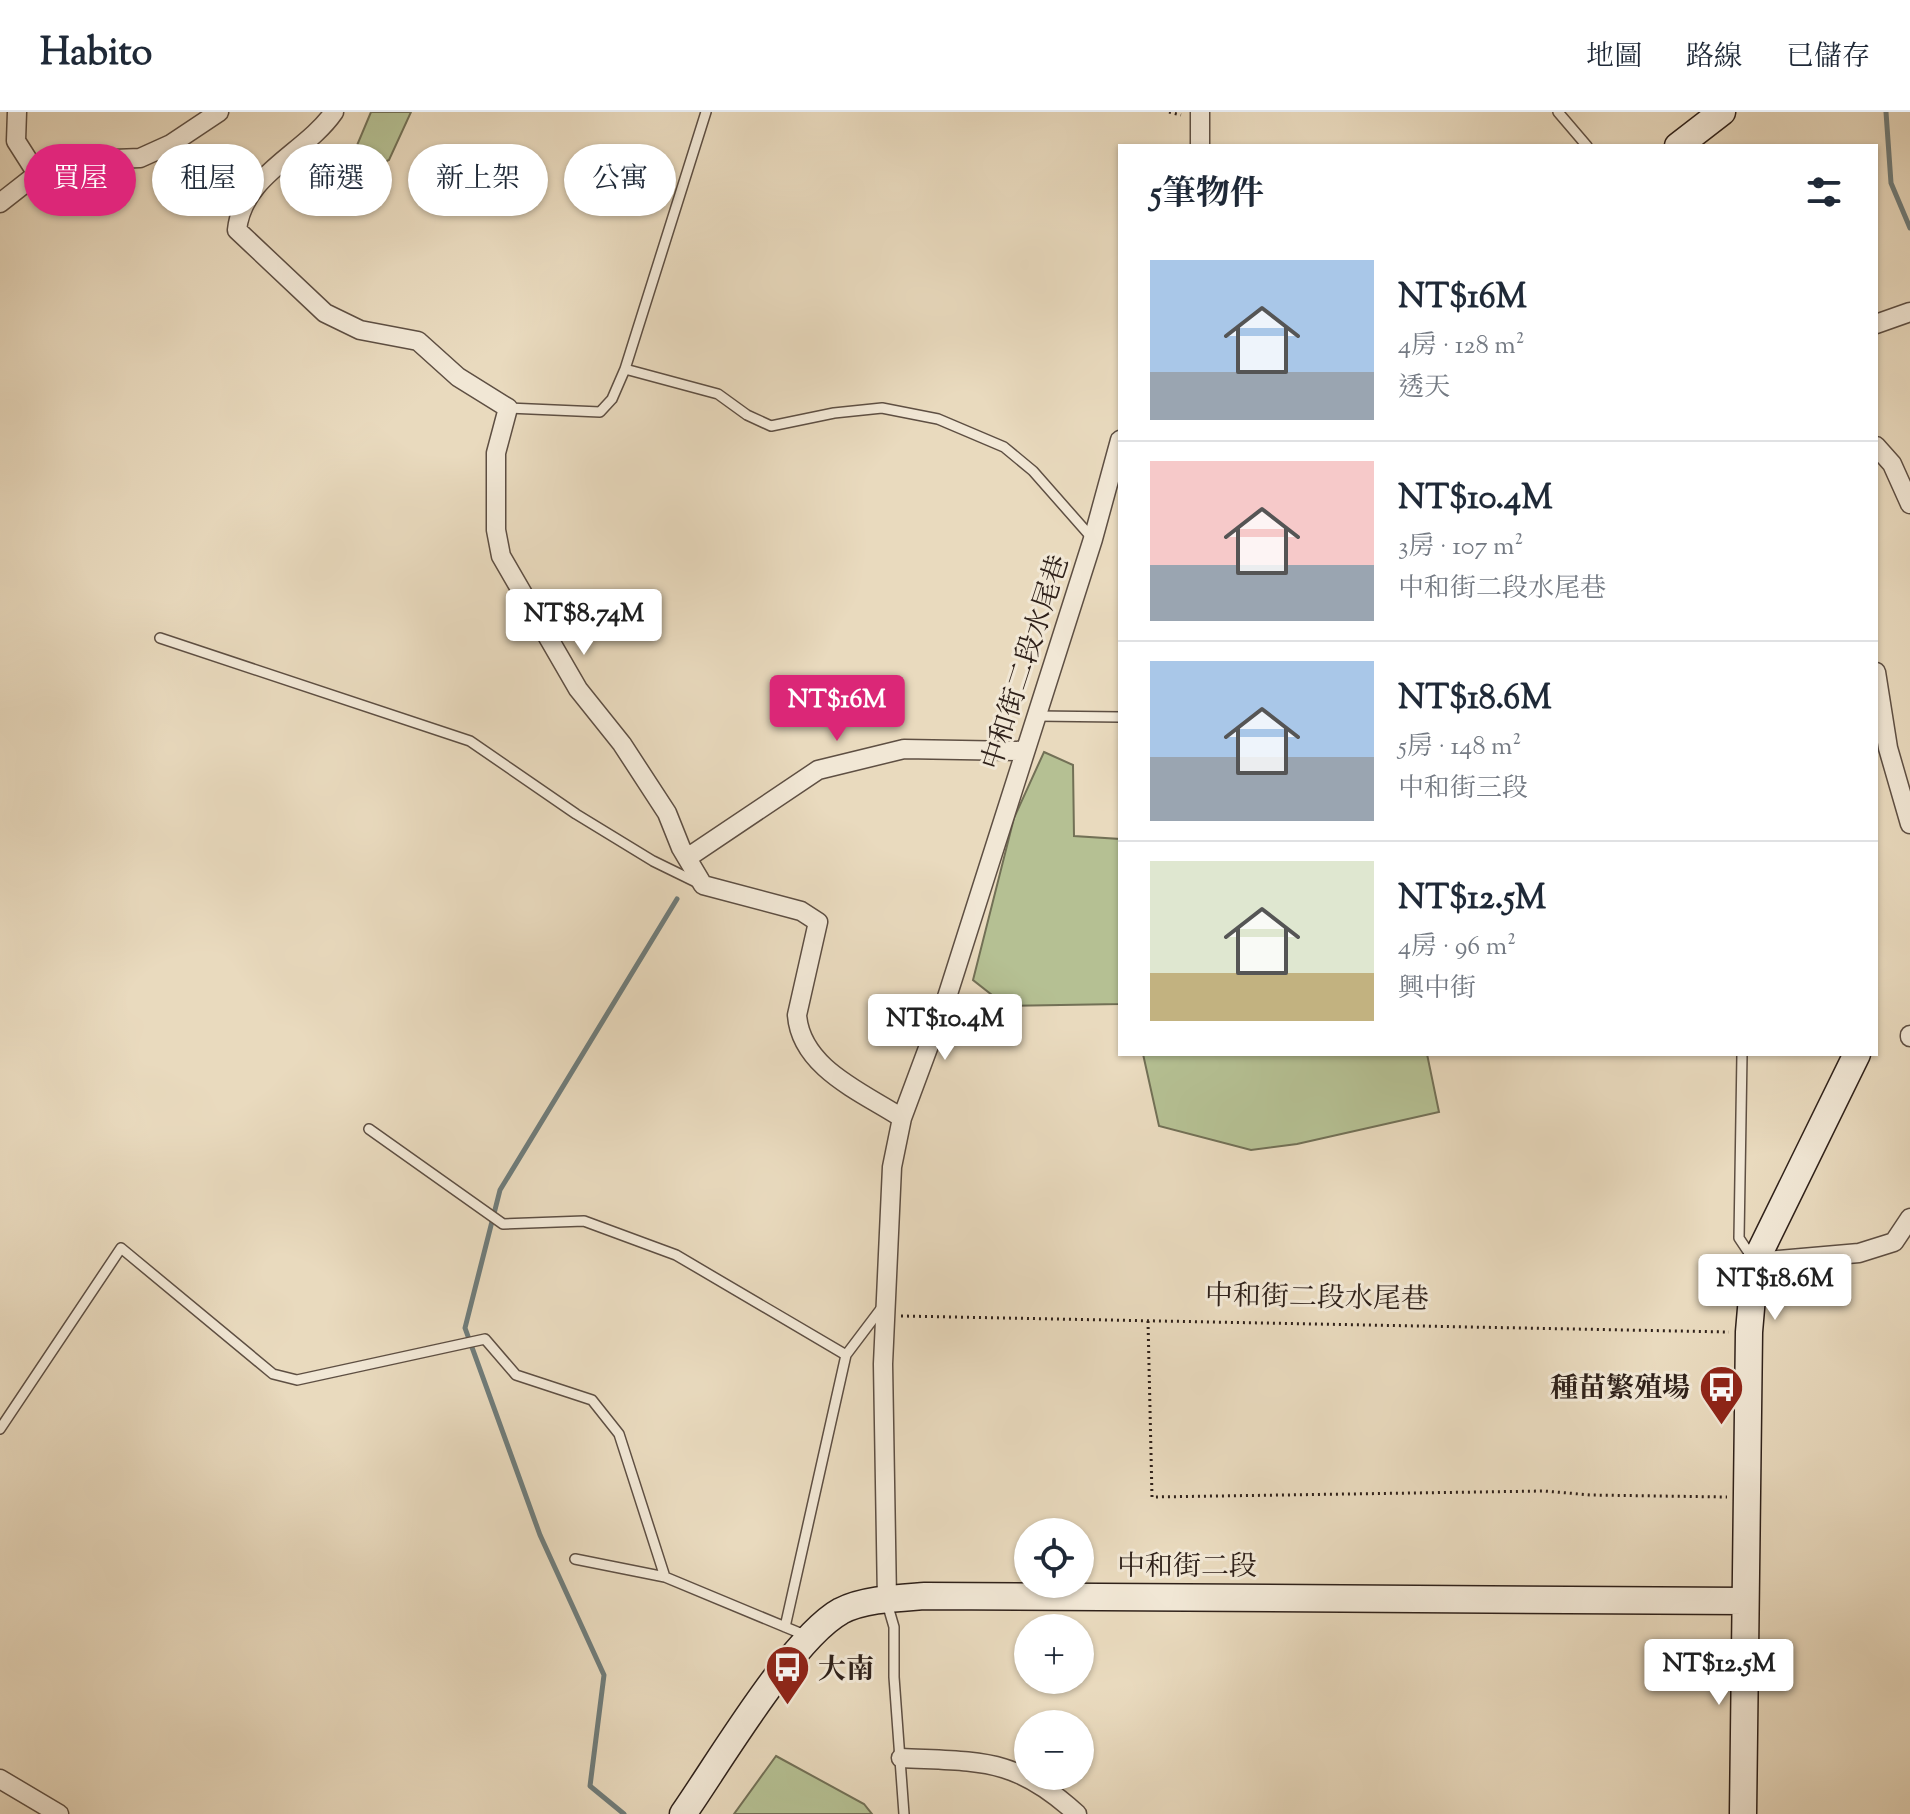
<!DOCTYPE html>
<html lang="zh-TW">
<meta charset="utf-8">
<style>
:root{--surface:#fff;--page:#f2f2f3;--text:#1f2937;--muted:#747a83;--line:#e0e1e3;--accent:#db2777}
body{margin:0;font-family:"Sorts Mill Goudy","Noto Serif TC",serif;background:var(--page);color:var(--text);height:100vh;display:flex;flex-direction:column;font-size:30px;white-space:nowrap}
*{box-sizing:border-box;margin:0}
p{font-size:26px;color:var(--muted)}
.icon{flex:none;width:44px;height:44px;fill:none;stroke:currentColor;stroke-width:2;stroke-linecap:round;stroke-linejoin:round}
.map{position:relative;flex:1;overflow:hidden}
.sheet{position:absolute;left:1118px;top:32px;width:760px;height:912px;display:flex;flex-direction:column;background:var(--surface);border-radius:0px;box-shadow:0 2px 6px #0004}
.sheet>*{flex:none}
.hud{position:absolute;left:24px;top:32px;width:760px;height:72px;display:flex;gap:16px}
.fabs{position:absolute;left:1014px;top:1406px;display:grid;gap:16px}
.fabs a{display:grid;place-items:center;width:80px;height:80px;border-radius:50%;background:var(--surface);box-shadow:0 2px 6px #0004;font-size:40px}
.price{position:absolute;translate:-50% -68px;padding:0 18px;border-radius:8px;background:#fff;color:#222;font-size:26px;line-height:52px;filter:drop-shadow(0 2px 4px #0008)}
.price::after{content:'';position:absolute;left:50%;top:48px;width:24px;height:18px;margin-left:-12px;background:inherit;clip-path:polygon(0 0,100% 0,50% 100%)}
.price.current{background:var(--accent);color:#fff}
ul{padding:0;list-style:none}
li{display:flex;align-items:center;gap:24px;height:200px;padding:0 32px}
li+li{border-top:2px solid var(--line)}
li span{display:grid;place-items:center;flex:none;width:224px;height:160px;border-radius:0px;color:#555}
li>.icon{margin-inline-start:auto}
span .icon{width:96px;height:96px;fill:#fffc;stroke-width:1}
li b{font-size:34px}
h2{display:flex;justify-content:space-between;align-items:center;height:96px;padding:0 32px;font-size:34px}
.pill{padding:0 28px;border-radius:36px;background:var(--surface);box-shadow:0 2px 6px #0004;font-size:28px;line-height:72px}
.pill.current{background:var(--accent);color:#fff}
header{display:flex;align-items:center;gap:48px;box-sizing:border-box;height:112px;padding:0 40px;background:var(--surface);border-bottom:2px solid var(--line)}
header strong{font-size:38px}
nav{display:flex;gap:44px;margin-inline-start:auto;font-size:28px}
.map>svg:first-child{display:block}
.green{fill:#b5c093;stroke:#727056;stroke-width:2}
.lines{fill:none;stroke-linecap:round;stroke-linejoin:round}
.stream{stroke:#6f7c7a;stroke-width:5}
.lane-casing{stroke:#5e4f43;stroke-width:12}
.street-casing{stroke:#5e4f43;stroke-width:21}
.secondary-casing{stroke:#2f211a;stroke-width:29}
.path{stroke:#2f211a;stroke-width:3;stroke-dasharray:2 4;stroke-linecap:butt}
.lane{stroke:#f1e7d5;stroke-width:9}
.street{stroke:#f1e7d5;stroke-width:18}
.secondary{stroke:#f1e7d5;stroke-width:26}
.labels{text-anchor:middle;stroke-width:6;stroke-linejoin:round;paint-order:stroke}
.street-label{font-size:28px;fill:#2f211a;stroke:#f1e7d5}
.poi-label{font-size:28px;font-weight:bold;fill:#2f211a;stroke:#f1e7d5;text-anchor:end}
</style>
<header>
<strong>Habito</strong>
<nav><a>地圖</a><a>路線</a><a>已儲存</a></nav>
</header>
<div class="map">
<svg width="1910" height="1702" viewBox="0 0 1910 1702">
<rect width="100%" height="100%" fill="#e9dabe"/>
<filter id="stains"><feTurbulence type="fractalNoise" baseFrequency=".0025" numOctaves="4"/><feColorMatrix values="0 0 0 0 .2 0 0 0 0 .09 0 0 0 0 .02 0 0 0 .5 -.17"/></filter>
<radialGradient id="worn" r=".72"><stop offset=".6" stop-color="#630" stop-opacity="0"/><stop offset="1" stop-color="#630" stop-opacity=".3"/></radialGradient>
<path class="green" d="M371,0H411L389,48L342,69Z
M1044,640L1073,653L1074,724L1120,727V892L1006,894L973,868L1014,706Z
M1143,942H1427L1439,1000L1297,1032L1251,1038L1159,1014Z
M776,1644L864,1692L872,1702H734Z"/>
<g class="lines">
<path class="stream" d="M1886,0L1891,71L1910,116
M624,1702L590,1674L604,1563L540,1423L465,1216L500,1078L677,787"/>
<defs>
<path id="lane" d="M1558,0L1587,34
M625,257L706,0
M508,296L600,300L612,287L625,257L718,282L747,303L771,314L834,301L882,296L938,307L1004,335L1033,359L1092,426
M160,526L470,629L576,702L653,749L698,771
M1037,604L1120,605
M1742,942L1739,1126L1753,1147
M369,1017L503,1112L584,1109L676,1143L846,1243
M0,1317L121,1136L273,1262L297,1268L485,1227L516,1263L592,1288L619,1322L665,1465L807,1524
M575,1447L665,1465
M887,1491L894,1515V1565L904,1702
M785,1515L846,1243L883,1194"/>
<path id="street" d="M17,0L16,29L37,62
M334,0C305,42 243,62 237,118L325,201L360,218L418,229L458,265L508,296L496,341V418L501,444L578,577L622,632L667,701L681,736L703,773L801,799L818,810L797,903C801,956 862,980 902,1006
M1200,0V34
M0,91L37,62L62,49L140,46L171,32L219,0
M1876,212L1910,200
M1876,334L1892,352L1910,392
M1876,560L1888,636L1910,712
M687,746L818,658L904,637L1025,639
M1910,923V925
M1755,1150L1859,1141L1894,1130L1910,1106
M887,1488L883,1252L892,1055L902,1006L947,885L1093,427L1120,328
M901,1646C981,1650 1015,1645 1077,1702
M0,1667L59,1702"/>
<path id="secondary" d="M1678,34L1722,0
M683,1702C718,1652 792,1526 841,1499C864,1487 899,1486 925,1484L1745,1489
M1743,1702L1749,1220L1755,1150L1857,942"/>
</defs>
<use href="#lane" class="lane-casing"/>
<use href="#street" class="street-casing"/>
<use href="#secondary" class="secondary-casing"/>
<path class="path" d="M1169,0L1181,3
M901,1204L1729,1220
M1148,1209L1152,1385L1544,1379L1591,1383L1727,1385"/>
<use href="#lane" class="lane"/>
<use href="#street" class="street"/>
<use href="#secondary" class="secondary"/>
</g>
<defs>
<symbol id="bus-pin" viewBox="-11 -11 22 30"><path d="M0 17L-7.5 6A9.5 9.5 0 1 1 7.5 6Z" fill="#8f2418" stroke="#f1e7d5"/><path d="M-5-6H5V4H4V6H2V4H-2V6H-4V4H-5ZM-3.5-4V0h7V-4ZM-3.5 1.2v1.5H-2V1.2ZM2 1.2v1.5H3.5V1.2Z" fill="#fff"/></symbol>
</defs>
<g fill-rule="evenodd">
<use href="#bus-pin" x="1696" y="1250" width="51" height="69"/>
<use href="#bus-pin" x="762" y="1530" width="51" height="69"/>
</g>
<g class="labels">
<g class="street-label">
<text transform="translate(1024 550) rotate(-72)" y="10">中和街二段水尾巷</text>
<text transform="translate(1317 1184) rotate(1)" y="10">中和街二段水尾巷</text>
<text x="1187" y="1463">中和街二段</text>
</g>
<g class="poi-label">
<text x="1690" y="1285">種苗繁殖場</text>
<text x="818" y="1566" text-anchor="start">大南</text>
</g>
</g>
<rect width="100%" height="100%" filter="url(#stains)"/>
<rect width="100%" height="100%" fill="url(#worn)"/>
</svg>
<div class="fabs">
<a><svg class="icon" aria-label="locate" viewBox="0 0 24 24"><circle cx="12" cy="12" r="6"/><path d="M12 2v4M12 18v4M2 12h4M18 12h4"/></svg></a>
<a>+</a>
<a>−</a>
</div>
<b class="price" style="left:584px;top:545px">NT$8.74M</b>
<b class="price current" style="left:837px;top:631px">NT$16M</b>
<b class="price" style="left:945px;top:950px">NT$10.4M</b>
<b class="price" style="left:1775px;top:1210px">NT$18.6M</b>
<b class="price" style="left:1719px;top:1595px">NT$12.5M</b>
<div class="hud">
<a class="pill current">買屋</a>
<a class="pill">租屋</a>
<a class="pill">篩選</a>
<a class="pill">新上架</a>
<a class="pill">公寓</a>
</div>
<section class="sheet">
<h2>5筆物件<svg class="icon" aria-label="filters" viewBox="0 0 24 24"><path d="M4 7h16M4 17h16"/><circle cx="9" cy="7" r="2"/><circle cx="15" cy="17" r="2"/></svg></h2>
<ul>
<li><span style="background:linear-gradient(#a9c7e8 70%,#9aa5b1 0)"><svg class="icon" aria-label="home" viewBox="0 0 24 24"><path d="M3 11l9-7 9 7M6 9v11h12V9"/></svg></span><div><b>NT$16M</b><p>4房 · 128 m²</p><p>透天</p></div></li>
<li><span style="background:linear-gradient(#f6c9c9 65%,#9aa5b1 0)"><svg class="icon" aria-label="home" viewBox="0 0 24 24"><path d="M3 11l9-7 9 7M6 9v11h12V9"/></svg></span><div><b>NT$10.4M</b><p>3房 · 107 m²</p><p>中和街二段水尾巷</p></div></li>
<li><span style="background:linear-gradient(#a9c7e8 60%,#9aa5b1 0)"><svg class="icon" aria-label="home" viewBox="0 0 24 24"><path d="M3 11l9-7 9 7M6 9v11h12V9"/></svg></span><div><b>NT$18.6M</b><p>5房 · 148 m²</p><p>中和街三段</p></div></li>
<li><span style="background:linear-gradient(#dfe7d0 70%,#c2b280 0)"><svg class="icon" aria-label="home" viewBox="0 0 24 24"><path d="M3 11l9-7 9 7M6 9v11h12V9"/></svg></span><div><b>NT$12.5M</b><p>4房 · 96 m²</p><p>興中街</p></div></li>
</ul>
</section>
</div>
